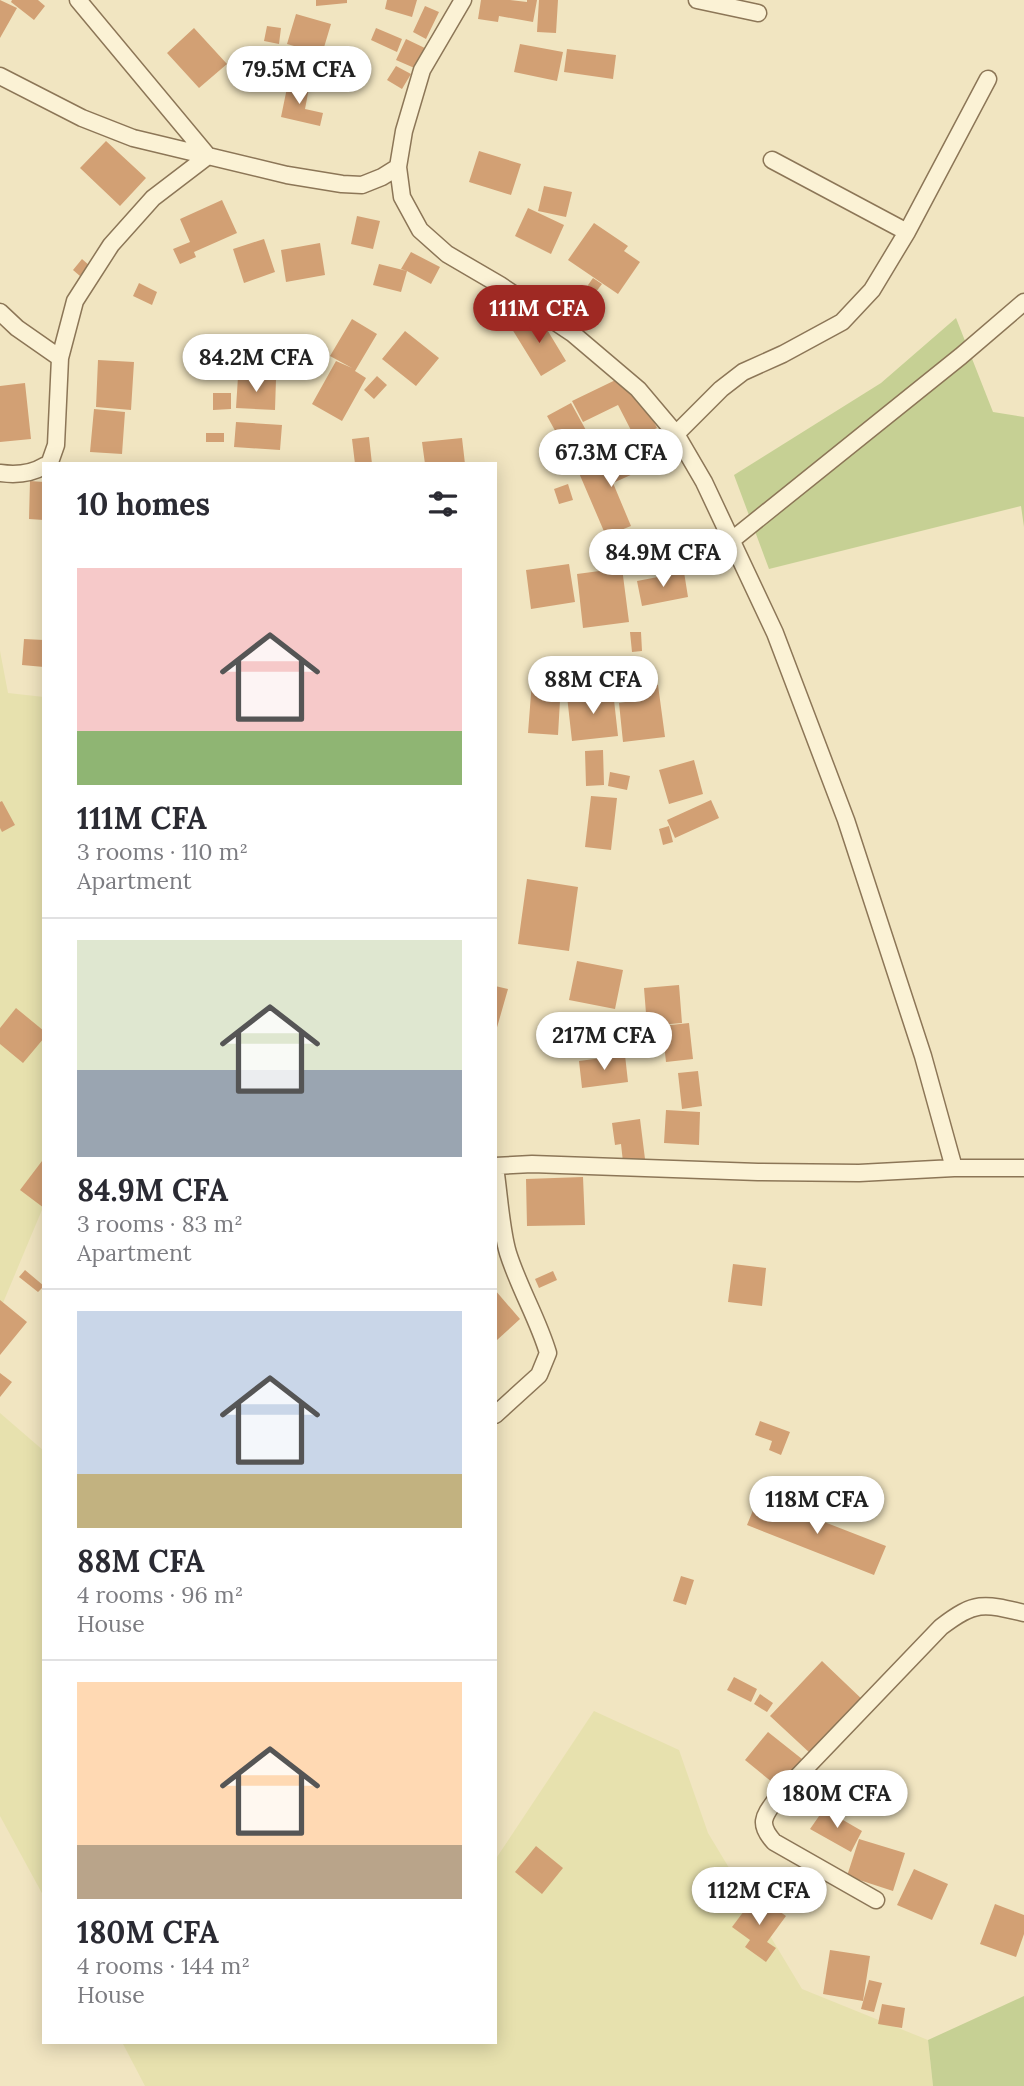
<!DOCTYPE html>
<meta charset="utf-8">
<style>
:root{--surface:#fff;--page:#f2f2f3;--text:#2b2b33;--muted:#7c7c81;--line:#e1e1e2;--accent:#9f2923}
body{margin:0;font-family:Lora,serif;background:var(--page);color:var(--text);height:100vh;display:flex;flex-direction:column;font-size:26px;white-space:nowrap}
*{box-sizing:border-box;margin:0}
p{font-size:23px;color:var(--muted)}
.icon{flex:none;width:38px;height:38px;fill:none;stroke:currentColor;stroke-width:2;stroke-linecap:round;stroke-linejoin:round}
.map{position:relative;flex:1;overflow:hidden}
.side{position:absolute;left:42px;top:462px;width:455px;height:1582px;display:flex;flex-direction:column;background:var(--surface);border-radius:0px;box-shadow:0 4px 18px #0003}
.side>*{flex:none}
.price{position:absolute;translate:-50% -60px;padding:0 16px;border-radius:24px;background:#fff;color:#222;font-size:23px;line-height:46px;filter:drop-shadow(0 2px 4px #0008)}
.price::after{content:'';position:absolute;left:50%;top:42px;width:21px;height:16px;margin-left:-10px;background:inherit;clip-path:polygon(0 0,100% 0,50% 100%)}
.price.active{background:var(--accent);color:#fff}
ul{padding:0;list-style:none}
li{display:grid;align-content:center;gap:14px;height:371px;padding:0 35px}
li+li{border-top:2px solid var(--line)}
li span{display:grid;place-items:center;height:217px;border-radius:0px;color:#555}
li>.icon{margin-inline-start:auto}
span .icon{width:126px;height:126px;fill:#fffc;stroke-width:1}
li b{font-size:30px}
h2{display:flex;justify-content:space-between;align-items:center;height:84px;padding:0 35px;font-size:30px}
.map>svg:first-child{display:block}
.farmland{fill:#e7e1ae}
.green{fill:#c6d094}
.building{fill:#d2a074}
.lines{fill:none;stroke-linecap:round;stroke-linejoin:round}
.minor-casing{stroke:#8c7657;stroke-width:19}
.minor{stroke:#fbf2d5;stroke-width:16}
</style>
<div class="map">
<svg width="1024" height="2086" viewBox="0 0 1024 2086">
<rect width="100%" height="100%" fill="#f1e5c1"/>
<path class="farmland" d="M0,651L8,693L44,697V1205L0,1310Z
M0,1413L44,1451V1897L0,1816Z
M594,1711L679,1750L708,1833L802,1989L928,2040L933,2086H145L122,2042H495V1860Z"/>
<path class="green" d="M956,318L993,412L1024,417V527L1021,506L769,569L734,475L881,383Z
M1024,1996V2086H933L928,2040Z"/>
<path class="building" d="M0,0L17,8L0,38Z
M12,0H38L45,6L34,20L11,2Z
M316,0H347V3L316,6Z
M387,0H417L412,17L385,9Z
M481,0H510L527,2V0H537L533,22L499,16L498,22L478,19Z
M539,0H558L556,33L537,32Z
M425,6L439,12L426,39L413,32Z
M296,14L331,24L322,54L287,44Z
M267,26L281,28L279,44L264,41Z
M194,28L227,64L199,88L167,53Z
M376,28L402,39L397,52L371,40Z
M406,39L429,50L419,70L396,60Z
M520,44L563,52L557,81L514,72Z
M567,49L616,55L613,79L564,72Z
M254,66L274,70L270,92L250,89Z
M396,66L411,74L402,89L387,80Z
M288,83L309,88L305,109L323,113L320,126L281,117Z
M106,141L146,178L120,206L80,168Z
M479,151L521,164L511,195L469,182Z
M544,186L572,192L566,217L538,211Z
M222,200L237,233L194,252L196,257L180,264L173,249L190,242L180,219Z
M528,208L564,225L551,254L515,236Z
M357,216L380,221L373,249L351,244Z
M594,223L628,246L624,251L640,262L618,294L568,260Z
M264,239L275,272L244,283L233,249Z
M320,243L325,275L286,282L281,250Z
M411,252L440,267L431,284L407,271L401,292L373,285L379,264L407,271L401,269Z
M82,259L90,266L80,276L73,270Z
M593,278L602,284L589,301L581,295Z
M139,283L157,292L152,305L133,296Z
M537,313L566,361L541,376L512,329Z
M352,319L377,334L355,371L366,378L342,421L312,404L336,361L352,368L330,356Z
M405,331L439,358L416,386L382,359Z
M98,360L134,362L131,410L96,407Z
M630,373L657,428L635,438L618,405L583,422L572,401Z
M377,376L387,385L374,399L364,390Z
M238,377L276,379L275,410L236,408Z
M25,383L31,439L0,442V386Z
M213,393H231V409L213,410Z
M571,403L598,452L574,465L547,416Z
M94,409L125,412L122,454L90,452Z
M236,422L282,425L280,450L234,447Z
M206,433H224V442H206Z
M369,437L372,464H355L352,439Z
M462,438L465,464H425L422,442Z
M638,448L646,468L613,483L631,526L606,536L579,473Z
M30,481L44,482V520L29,519Z
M568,484L573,500L559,504L554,489Z
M569,564L575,602L531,609L526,570Z
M622,568L629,622L583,628L577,574Z
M684,572L688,597L642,606L637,581Z
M630,632H641L642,651L632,652Z
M24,639L44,640V667L22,665Z
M532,681L561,683L558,735L528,733Z
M658,685L665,737L623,742L619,703L638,700L637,688Z
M613,691L618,736L572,741L567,696Z
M603,750L604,785L586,786L585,751Z
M694,760L703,794L669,804L659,770Z
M610,772L630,776L627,790L608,786Z
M591,796L617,798L611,850L585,847Z
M711,800L719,818L675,838L667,820Z
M2,801L15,825L2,832L0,828V802Z
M669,826L673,842L663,845L659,829Z
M527,879L578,887L569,951L518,944Z
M577,961L623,970L615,1009L569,1000Z
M679,985L682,1023L647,1026L644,988Z
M495,986L508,989L496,1031H495Z
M16,1008L44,1031V1038L23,1063L0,1044V1028Z
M689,1023L693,1059L666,1062L662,1026Z
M625,1055L628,1082L582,1088L579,1061Z
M698,1071L702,1106L682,1109L678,1073Z
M666,1110L700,1112L699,1145L664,1143Z
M640,1119L645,1159L623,1162L621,1144L615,1145L612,1123Z
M42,1161L44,1162V1208L20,1190Z
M583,1177L585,1225L527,1226L526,1179Z
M733,1264L766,1268L762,1306L728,1302Z
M25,1270L44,1286L38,1292L19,1277Z
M553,1271L557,1280L539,1288L535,1279Z
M495,1290L520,1319L497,1340L495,1338Z
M0,1300L27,1322L0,1355Z
M0,1373L12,1382L0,1397Z
M760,1421L790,1432L781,1455L769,1450L772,1441L755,1435Z
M758,1498L813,1520L814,1518L886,1546L874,1575L747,1525Z
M681,1576L694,1580L686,1605L673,1601Z
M822,1661L867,1704L811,1754L770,1716Z
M734,1677L757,1689L751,1702L727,1690Z
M760,1694L773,1703L767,1712L754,1704Z
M768,1732L802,1759L778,1787L745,1760Z
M824,1809L862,1831L851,1852L810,1829Z
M859,1839L905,1853L893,1891L847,1876Z
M536,1846L563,1868L542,1894L515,1872Z
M914,1869L948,1884L932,1920L897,1905Z
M756,1895L786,1916L767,1942L776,1948L766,1962L745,1947L750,1940L732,1927Z
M995,1904L1024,1915V1934L1016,1957L980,1944Z
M830,1950L870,1956L863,2001L823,1994Z
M869,1980L882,1983L874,2012L861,2009Z
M882,2004L905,2008L902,2028L878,2024Z"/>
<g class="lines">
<defs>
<path id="minor" d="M463,0L422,70L404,131L398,167L402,197L420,230L447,254L500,285L572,333L638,389L676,434L704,482L775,633L846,820L923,1056L954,1168
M697,0L758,13
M0,76L82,118L133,138L287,175L342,184L362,185L382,177L398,167
M772,160L907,232
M0,312L17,328L60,358
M676,434L721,389L743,372L783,354L842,322L872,290L907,232L988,79
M48,464L50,462L56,445L60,358L75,301L111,245L153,198L208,156L78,0
M0,473C15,475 31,474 44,466
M732,540L961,356L1024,302
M495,1166L532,1164L758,1172L859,1173L954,1168H1024
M495,1167C499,1193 501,1230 508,1253C519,1288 538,1319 548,1353L539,1375L495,1415
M876,1900L774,1842C757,1823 764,1816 777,1798L941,1627C975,1601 983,1603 1024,1613"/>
</defs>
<use href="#minor" class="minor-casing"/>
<use href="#minor" class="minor"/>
</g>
</svg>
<b class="price" style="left:299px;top:106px">79.5M CFA</b>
<b class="price active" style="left:539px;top:345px">111M CFA</b>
<b class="price" style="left:256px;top:394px">84.2M CFA</b>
<b class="price" style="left:611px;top:489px">67.3M CFA</b>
<b class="price" style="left:663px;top:589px">84.9M CFA</b>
<b class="price" style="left:593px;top:716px">88M CFA</b>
<b class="price" style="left:604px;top:1072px">217M CFA</b>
<b class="price" style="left:817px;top:1536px">118M CFA</b>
<b class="price" style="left:837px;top:1830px">180M CFA</b>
<b class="price" style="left:759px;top:1927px">112M CFA</b>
<section class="side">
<h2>10 homes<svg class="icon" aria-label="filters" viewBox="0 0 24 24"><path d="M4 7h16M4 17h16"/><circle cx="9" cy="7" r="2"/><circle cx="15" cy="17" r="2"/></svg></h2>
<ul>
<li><span style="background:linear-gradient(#f6c9c9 75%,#8fb573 0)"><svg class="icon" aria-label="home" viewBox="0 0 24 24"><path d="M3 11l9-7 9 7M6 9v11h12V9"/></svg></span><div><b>111M CFA</b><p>3 rooms · 110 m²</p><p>Apartment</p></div></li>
<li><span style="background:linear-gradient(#dfe7d0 60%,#9aa5b1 0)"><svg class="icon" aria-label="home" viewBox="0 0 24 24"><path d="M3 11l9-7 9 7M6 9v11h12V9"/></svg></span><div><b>84.9M CFA</b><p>3 rooms · 83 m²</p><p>Apartment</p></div></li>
<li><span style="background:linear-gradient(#c9d6e8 75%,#c2b280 0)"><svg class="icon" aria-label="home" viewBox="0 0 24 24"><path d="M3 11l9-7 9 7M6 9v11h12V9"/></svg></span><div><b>88M CFA</b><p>4 rooms · 96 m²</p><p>House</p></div></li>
<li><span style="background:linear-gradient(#ffd9b3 75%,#b9a48a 0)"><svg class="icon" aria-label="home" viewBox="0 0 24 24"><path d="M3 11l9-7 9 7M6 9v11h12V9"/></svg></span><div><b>180M CFA</b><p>4 rooms · 144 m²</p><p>House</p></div></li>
</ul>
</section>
</div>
